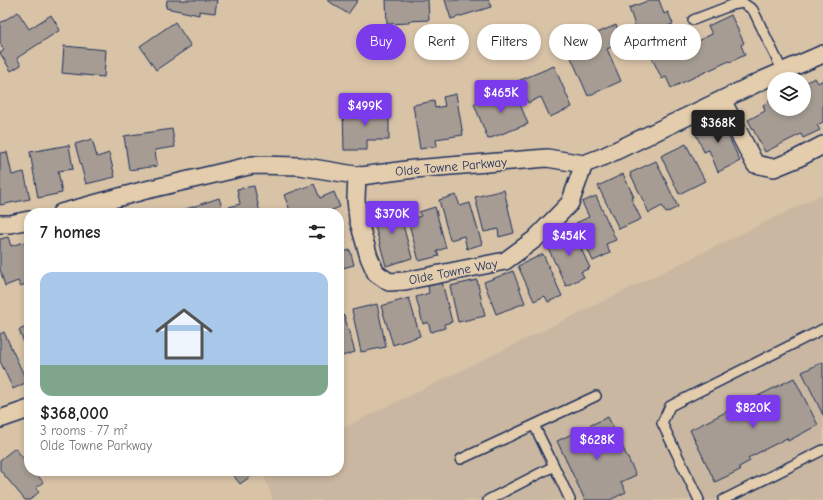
<!DOCTYPE html>
<meta charset="utf-8">
<style>
:root{--surface:#fff;--page:#f2f2f2;--text:#202124;--muted:#757577;--line:#e0e0e0;--accent:#7c3aed}
body{margin:0;font-family:"Comic Neue",sans-serif;background:var(--page);color:var(--text);height:100vh;display:flex;flex-direction:column;font-size:15px;white-space:nowrap}
*{box-sizing:border-box;margin:0}
p{font-size:13px;color:var(--muted)}
.icon{flex:none;width:22px;height:22px;fill:none;stroke:currentColor;stroke-width:2;stroke-linecap:round;stroke-linejoin:round}
.map{position:relative;flex:1;overflow:hidden}
.panel{position:absolute;left:24px;top:208px;width:320px;height:268px;display:flex;flex-direction:column;background:var(--surface);border-radius:16px;box-shadow:0 2px 6px #0003}
.panel>*{flex:none}
.hud{position:absolute;left:356px;top:24px;width:380px;height:36px;display:flex;gap:8px}
.tools{position:absolute;left:767px;top:72px;display:grid;gap:8px}
.tools a{display:grid;place-items:center;width:44px;height:44px;border-radius:50%;background:var(--surface);box-shadow:0 2px 6px #0003;font-size:20px}
.price{position:absolute;translate:-50% -34px;padding:0 9px;border-radius:4px;background:var(--accent);color:#fff;font-size:13px;line-height:26px;filter:drop-shadow(0 1px 2px #0008)}
.price::after{content:'';position:absolute;left:50%;top:24px;width:12px;height:9px;margin-left:-6px;background:inherit;clip-path:polygon(0 0,100% 0,50% 100%)}
.price.on{background:#222;color:#fff}
ul{padding:0;list-style:none}
li{display:grid;align-content:center;gap:8px;height:212px;padding:0 16px}
li+li{border-top:1px solid var(--line)}
li span{display:grid;place-items:center;height:124px;border-radius:12px;color:#555}
li>.icon{margin-inline-start:auto}
span .icon{width:72px;height:72px;fill:#fffc;stroke-width:1}
li b{font-size:17px}
h2{display:flex;justify-content:space-between;align-items:center;height:48px;padding:0 16px;font-size:17px}
.tag{padding:0 14px;border-radius:18px;background:var(--surface);box-shadow:0 2px 6px #0003;font-size:14px;line-height:36px}
.tag.on{background:var(--accent);color:#fff}
.map>svg:first-child{display:block}
.built{fill:#c9b7a1}
.building{fill:#a69c93;stroke:#1b2f5e}
.lines{fill:none;stroke-linecap:round;stroke-linejoin:round}
.lane-casing{stroke:#1b2f5e;stroke-width:12}
.street-casing{stroke:#1b2f5e;stroke-width:20}
.lane{stroke:#e4cdac;stroke-width:9}
.street{stroke:#e4cdac;stroke-width:17}
.labels{text-anchor:middle;stroke-width:3;stroke-linejoin:round;paint-order:stroke}
.street-label{font-size:13px;fill:#1b2f5e;stroke:#e4cdac}
</style>
<div class="map">
<svg width="823" height="500" viewBox="0 0 823 500">
<rect width="100%" height="100%" fill="#d8c3a7"/>
<filter id="ink" filterUnits="userSpaceOnUse"><feTurbulence type="fractalNoise" baseFrequency=".025" numOctaves="2"/><feDisplacementMap in="SourceGraphic" scale="8" xChannelSelector="R" yChannelSelector="G"/><feConvolveMatrix kernelMatrix="1 2 1 2 8 2 1 2 1" color-interpolation-filters="sRGB"/></filter>
<g filter="url(#ink)">
<path class="built" d="M823,194V500H273L262,471H339V430Z"/>
<path class="building" d="M167,0H217L215,13L199,11V15L166,8Z
M327,0H358L348,14Z
M386,0H428L429,20L409,21V23L387,24Z
M445,0H489L491,7L451,19Z
M650,0H659L664,14L668,12L673,24L639,37L629,8Z
M18,12L29,29L51,15L60,30L17,58L21,65L11,71L0,53L4,50L0,43V23Z
M731,15L744,43L741,45L745,55L730,62L729,61L671,88L666,77L662,79L650,54L673,43L676,51L712,34L708,26Z
M175,22L191,46L156,70L140,46Z
M616,25L623,42L607,49L621,81L588,96L570,55L592,46L588,37Z
M64,46L106,50L104,77L62,73Z
M554,66L572,107L550,117L541,97L528,103L518,81Z
M815,78L818,83L823,80V122L817,125L820,130L803,138L801,134L765,152L748,120L765,111L763,105L774,99V109H804V83Z
M514,89L528,124L488,139L474,104Z
M456,94L463,135L436,139L437,146L420,149L413,105L434,101L435,108L445,106L443,97Z
M389,107V140H367V150H344L343,108Z
M720,118L740,161L718,172L709,150L704,152L694,130Z
M172,129L175,147L155,150L157,166L129,170L124,136Z
M92,139L97,157L109,153L115,177L86,184L75,144Z
M686,144L705,181L679,194L661,156Z
M69,145L73,169L58,171L62,193L38,198L30,152Z
M7,152L12,175L24,172L30,199L0,205V153Z
M656,161L678,207L666,213L662,206L649,213L630,173Z
M623,174L634,197L631,198L641,219L619,229L598,186Z
M314,184L320,198L334,192L340,207L324,213H291L284,195Z
M254,186L260,213H230L229,207L240,204L237,189Z
M504,190L514,233L499,237L498,229L484,232L475,197Z
M456,195L460,206L470,203L482,244L467,249L464,236L450,240L439,200Z
M596,196L616,240L606,244L610,253L593,261L576,223L589,217L582,202Z
M219,198L224,213H181L180,211Z
M397,203L412,258L386,266L373,219L379,218L376,208Z
M435,207L446,248L437,251L439,256L419,261L408,220L421,216L419,212Z
M570,225L590,268L581,272L584,277L566,286L548,248L561,242L556,232Z
M8,237L11,246L24,242L29,257V283L20,286L18,281L5,286L0,269V239Z
M350,250L354,265L339,269L342,282L339,283V253Z
M543,254L562,296L548,302L545,296L534,301L518,266Z
M513,271L525,303L496,314L484,282Z
M477,280L485,316L458,322L450,286Z
M442,282L452,322L444,324L445,328L431,332L428,322L423,324L416,297L429,293L428,286Z
M409,298L420,336L393,345L381,306Z
M377,304L386,347L361,352L352,310Z
M339,307L342,316L344,315L355,352L339,357Z
M29,326V355L19,330Z
M4,332L27,382L13,389L0,361V334Z
M823,362V415L802,372Z
M794,378L818,425L788,441L787,438L748,458L750,461L739,467L740,470L715,482L690,430Z
M608,417L636,475L621,482L626,492L610,500H585L557,441Z
M15,448L29,465V471H34L43,482L36,488L39,492L30,500H25L0,470V460Z
M230,471H258L240,484Z"/>
<g class="lines">
<defs>
<path id="lane" d="M693,20L732,5L743,3L753,10L783,72
M461,459L534,425
M554,466L534,425L596,396
M488,500L554,466L570,500
M699,500L662,423L670,406L823,329
M723,500L823,450"/>
<path id="street" d="M722,100L755,164L774,168L796,159L823,145
M357,175L356,199L358,219L369,257L376,273L389,282L405,281L505,261L535,239L570,203L584,164
M61,213L142,191L253,165L300,166L361,176L414,169L547,158L584,164L605,156L763,80L823,54
M0,224H10L29,220
M0,419L29,409"/>
</defs>
<use href="#lane" class="lane-casing"/>
<use href="#street" class="street-casing"/>
<use href="#lane" class="lane"/>
<use href="#street" class="street"/>
</g>
</g>
<g class="labels">
<g class="street-label">
<text transform="translate(451 166) rotate(-5)" y="5">Olde Towne Parkway</text>
<text transform="translate(453 271) rotate(-11)" y="5">Olde Towne Way</text>
</g>
</g>
</svg>
<div class="tools">
<a><svg class="icon" aria-label="layers" viewBox="0 0 24 24"><path d="M12 4l9 5-9 5-9-5zM3 14l9 5 9-5"/></svg></a>
</div>
<b class="price" style="left:501px;top:114px">$465K</b>
<b class="price" style="left:365px;top:127px">$499K</b>
<b class="price on" style="left:718px;top:144px">$368K</b>
<b class="price" style="left:392px;top:235px">$370K</b>
<b class="price" style="left:569px;top:257px">$454K</b>
<b class="price" style="left:753px;top:429px">$820K</b>
<b class="price" style="left:597px;top:461px">$628K</b>
<div class="hud">
<a class="tag on">Buy</a>
<a class="tag">Rent</a>
<a class="tag">Filters</a>
<a class="tag">New</a>
<a class="tag">Apartment</a>
</div>
<section class="panel">
<h2>7 homes<svg class="icon" aria-label="filters" viewBox="0 0 24 24"><path d="M4 7h16M4 17h16"/><circle cx="9" cy="7" r="2"/><circle cx="15" cy="17" r="2"/></svg></h2>
<ul>
<li><span style="background:linear-gradient(#a9c7e8 75%,#7fa58c 0)"><svg class="icon" aria-label="home" viewBox="0 0 24 24"><path d="M3 11l9-7 9 7M6 9v11h12V9"/></svg></span><div><b>$368,000</b><p>3 rooms · 77 m²</p><p>Olde Towne Parkway</p></div></li>
</ul>
</section>
</div>
